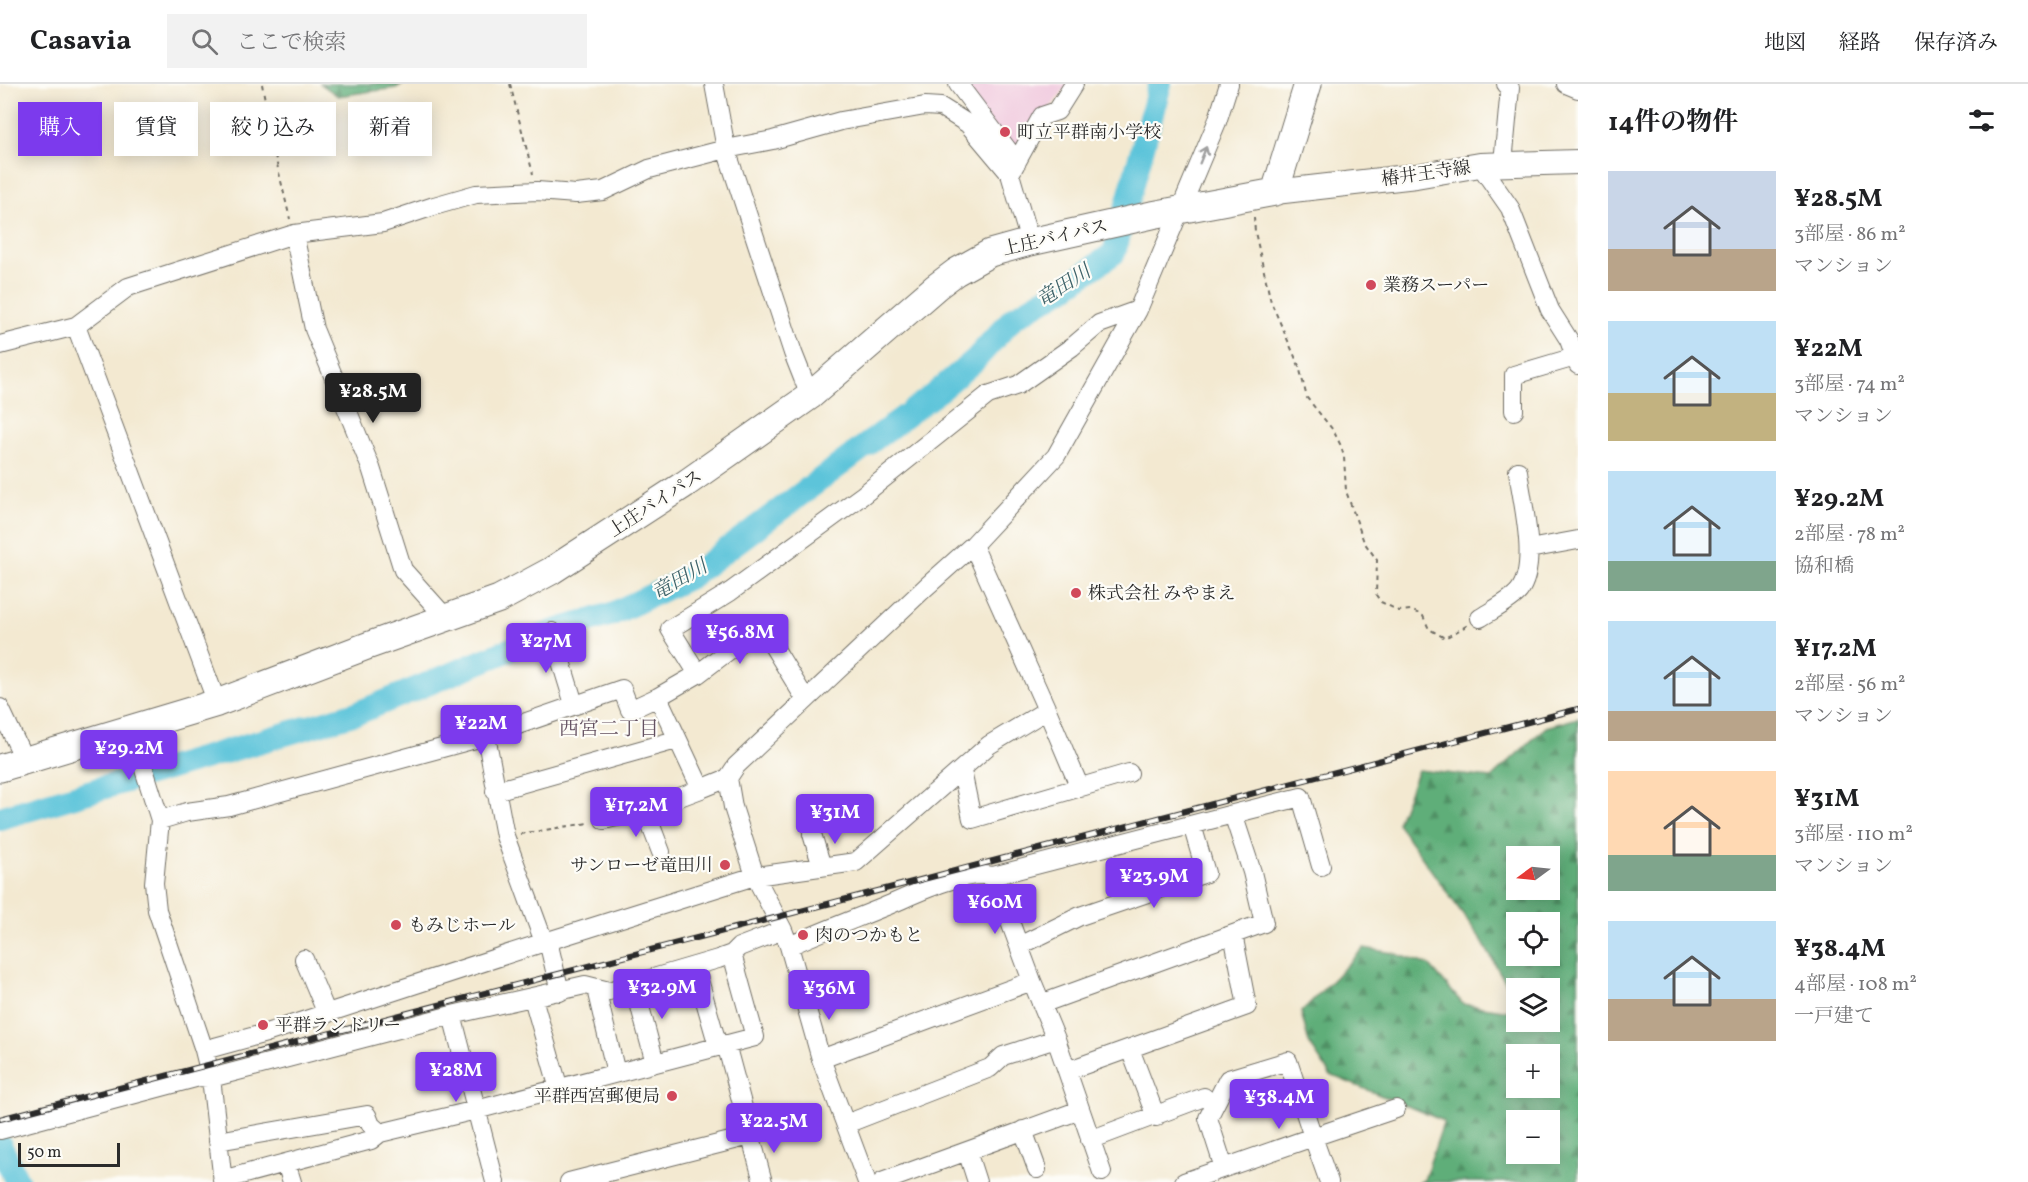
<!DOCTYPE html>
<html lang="ja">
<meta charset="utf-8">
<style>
:root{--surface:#fff;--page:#f2f2f2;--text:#202124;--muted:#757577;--line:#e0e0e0;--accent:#7c3aed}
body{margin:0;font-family:Vollkorn,"Noto Serif JP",serif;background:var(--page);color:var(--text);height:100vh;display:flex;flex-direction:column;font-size:22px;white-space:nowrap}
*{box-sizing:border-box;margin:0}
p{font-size:20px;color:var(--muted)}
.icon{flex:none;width:33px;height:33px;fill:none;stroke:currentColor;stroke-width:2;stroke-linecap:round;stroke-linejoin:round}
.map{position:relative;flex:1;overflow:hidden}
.side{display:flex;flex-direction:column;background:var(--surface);width:450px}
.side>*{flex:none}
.hud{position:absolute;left:18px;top:18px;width:570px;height:54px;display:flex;gap:12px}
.needle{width:39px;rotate:255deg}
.fabs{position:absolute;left:1506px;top:762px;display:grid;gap:12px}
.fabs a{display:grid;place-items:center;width:54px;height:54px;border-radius:0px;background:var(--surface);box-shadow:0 3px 15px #0003;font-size:30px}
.scale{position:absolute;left:18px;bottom:15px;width:102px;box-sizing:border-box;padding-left:6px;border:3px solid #2b2b2b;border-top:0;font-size:16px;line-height:21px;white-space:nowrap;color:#2b2b2b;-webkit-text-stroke:4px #fdfcf7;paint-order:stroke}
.price{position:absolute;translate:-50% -51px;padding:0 14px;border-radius:6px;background:var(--accent);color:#fff;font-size:20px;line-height:39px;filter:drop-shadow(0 2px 3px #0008)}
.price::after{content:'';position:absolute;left:50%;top:36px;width:18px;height:14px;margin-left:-9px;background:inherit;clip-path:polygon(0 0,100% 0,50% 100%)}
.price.on{background:#222;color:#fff}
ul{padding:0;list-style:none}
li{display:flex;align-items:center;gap:18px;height:150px;padding:0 30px}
li span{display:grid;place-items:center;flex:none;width:168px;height:120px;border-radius:0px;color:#555}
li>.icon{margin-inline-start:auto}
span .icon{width:72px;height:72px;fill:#fffc;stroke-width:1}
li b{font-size:26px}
h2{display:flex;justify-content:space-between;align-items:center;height:72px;padding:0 30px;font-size:26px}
.pill{padding:0 21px;border-radius:0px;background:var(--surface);box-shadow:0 3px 15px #0003;font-size:21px;line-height:54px}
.pill.on{background:var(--accent);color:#fff}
header{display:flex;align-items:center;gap:36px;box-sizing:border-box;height:84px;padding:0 30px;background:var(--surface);border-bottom:2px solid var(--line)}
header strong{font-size:28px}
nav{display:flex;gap:33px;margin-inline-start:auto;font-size:21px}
.search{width:420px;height:54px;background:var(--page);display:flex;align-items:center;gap:15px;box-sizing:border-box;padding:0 21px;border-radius:0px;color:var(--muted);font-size:22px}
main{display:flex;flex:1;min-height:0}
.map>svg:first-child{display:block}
.built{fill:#f2cfe1}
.forest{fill:url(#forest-firs);stroke:#456c52;stroke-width:1.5;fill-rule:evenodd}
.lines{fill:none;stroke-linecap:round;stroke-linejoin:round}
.river{stroke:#5dc4da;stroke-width:24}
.minor-casing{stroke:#716e65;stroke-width:20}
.major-casing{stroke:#716e65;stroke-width:26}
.highway-casing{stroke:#716e65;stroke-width:29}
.path{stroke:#716e65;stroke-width:2;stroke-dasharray:4.5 4.5;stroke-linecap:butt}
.minor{stroke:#fff;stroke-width:18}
.major{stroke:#fff;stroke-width:24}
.highway{stroke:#fff;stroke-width:27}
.rail-casing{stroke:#2b2b2b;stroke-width:6}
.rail{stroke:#fdfcf7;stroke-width:4;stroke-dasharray:11;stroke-linecap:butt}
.oneway{stroke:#a0a0a0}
.poi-dot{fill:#d1495b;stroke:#fdfcf7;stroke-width:2}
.labels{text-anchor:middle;stroke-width:4.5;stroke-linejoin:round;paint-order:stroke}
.poi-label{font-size:18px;fill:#2b2b2b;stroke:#fdfcf7;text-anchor:start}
.street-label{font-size:18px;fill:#2b2b2b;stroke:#fdfcf7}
.water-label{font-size:20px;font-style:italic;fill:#3c6168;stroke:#fdfcf7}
.neighbourhood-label{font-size:20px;fill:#645161;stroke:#fdfcf7}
</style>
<header>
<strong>Casavia</strong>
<div class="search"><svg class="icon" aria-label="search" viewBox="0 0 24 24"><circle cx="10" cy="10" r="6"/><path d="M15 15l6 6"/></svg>ここで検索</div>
<nav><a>地図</a><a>経路</a><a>保存済み</a></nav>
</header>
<main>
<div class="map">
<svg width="1578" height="1098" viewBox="0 0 1578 1098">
<defs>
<pattern id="forest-firs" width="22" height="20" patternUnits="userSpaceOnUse" patternTransform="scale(1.5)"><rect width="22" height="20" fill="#5fae79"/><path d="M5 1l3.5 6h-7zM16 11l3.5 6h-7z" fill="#4f8e63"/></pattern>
</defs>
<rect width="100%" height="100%" fill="#fdfcf7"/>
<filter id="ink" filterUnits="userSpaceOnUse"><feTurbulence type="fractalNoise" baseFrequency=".0167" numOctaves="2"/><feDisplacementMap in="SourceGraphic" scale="12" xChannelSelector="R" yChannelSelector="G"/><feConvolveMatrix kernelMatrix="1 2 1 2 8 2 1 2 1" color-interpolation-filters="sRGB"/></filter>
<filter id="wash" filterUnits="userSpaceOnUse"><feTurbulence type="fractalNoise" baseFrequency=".008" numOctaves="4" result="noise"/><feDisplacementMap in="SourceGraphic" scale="24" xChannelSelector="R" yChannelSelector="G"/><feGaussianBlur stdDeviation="1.35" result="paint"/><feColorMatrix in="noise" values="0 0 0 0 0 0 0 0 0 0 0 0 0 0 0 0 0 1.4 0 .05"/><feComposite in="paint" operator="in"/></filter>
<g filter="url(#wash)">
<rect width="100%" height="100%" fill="#f3e9d1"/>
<path class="built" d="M949,0H1069L1007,78Z"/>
<path class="forest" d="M321,0H403L396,4L338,12Z
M1578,634V1098H1418L1424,1096L1444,1037L1330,991L1309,959L1301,928L1364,864L1393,869L1429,881L1463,920L1516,928V938H1550V904H1516V917L1480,854L1397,739L1418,686L1491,694L1546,643ZM1516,772H1550V806H1516ZM1516,838H1550V872H1516ZM1516,970H1550V1004H1516ZM1516,1036H1550V1070H1516Z"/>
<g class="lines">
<path class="river" d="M0,734L360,628L552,548L612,530L690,493L936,309L975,276L1013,234L1067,202L1114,169L1160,0
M0,1061L18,1098"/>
</g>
</g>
<g filter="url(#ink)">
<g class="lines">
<defs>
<path id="minor" d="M714,0L726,65L793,269L810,312
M958,0L1017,78
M1566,0L1578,5
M1503,79L1510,4L1506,0
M1480,81L1510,124L1550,226L1569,256L1578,281
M1010,90L1042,32L1057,27L1074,0
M294,150L314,245L371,384L403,486L446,534
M76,242L217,619
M0,261L76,242L128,203L294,150L383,139L434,122L476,110L537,107L576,110L603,107L649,85L726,65L773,56L841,37L925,22L941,23L968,40L1010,90L1030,158
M1514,327V291L1575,273
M973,461L1047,626L1080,704
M1529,465L1578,456
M1480,534C1491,527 1512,516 1519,507C1539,481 1522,418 1518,387
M552,548L574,620
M698,590L670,545L730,508L863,411L988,311L1018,301L1072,263L1099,240L1138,226
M658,613L698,590L761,542L806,616
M0,624L25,677
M131,644L160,736L154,799L157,826L204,966L211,994L223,1098
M486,652L505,752L544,858
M962,687L972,735L1129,689
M495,707L676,656
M645,726L661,768
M1233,730L1301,713L1321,782
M160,736L187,728L229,722L486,652L622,605L630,626L658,613L701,705L728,694
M604,736L645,726L701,705
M812,750L822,783
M993,792L1032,897L1056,955L1102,1088
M548,857L560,908
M789,862C820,848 852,836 884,823C914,811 960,786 993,792L1233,730L1252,788L1264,839L1041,920
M1019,862L1080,832L1206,789L1192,741
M304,875L327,930
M695,882L718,962
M634,900L655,979
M596,905L616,989
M533,914L559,1005
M452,931L495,1098
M726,960L763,1098
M1130,965L1156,1033
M204,966L266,949L548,857L755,792L856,778L989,661L1047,626
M821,975L1032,897
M1067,987L1247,922L1233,850
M846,1040L990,984L1003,972L1056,955
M0,1046L199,993L211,994L452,931L585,901L609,907L718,875L732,870L739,863L783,846
M1023,1046L1037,1085
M1090,1056L1204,1013
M218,1057L367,1031L371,1041L380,1049
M967,1067L977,1098
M286,1079L292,1098
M1224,1084L1208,1034L1228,995L1288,977L1313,1053L1396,1025
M222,1096L371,1056L380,1049L476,1026L755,953L732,870
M569,1098L750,1052
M867,1098L821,975L789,862L783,846L755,792L733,723L728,694L736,682L926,503L973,461L1056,372L1138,226L1217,38L1229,0
M882,1098L1080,1026
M1184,1098L1313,1053L1329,1098"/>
<path id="major" d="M1275,108L1416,92L1480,81L1578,78"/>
<path id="highway" d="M0,684L217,619L367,562L499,515L551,487L685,400L810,312L936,203L956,188L990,169L1030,158L1152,131L1275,108L1308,0"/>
</defs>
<use href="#minor" class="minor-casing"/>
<use href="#major" class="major-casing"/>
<use href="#highway" class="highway-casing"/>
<path class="path" d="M262,0L276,76L290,135
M510,0L533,90
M1254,133L1255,148L1271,218L1299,282L1307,314L1333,346L1341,362L1344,373L1346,407L1364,458L1377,476L1376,511L1381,518L1399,527L1411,526L1423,532L1429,545L1445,554L1468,541
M520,750L588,739"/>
<use href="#minor" class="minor"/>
<use href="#major" class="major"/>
<use href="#highway" class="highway"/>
<defs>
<path id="rail" d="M0,1035L1578,625"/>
</defs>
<use href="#rail" class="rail-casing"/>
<use href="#rail" class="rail"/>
</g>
<defs><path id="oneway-shaft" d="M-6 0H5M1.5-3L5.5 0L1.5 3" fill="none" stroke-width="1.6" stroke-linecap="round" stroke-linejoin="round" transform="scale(1.5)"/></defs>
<use class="oneway" href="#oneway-shaft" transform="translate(1203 71) rotate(-68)"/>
</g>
<g class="poi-dot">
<circle cx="1005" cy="48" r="6"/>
<circle cx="1371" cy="201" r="6"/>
<circle cx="1076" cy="509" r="6"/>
<circle cx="725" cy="781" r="6"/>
<circle cx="396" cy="841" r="6"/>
<circle cx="803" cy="851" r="6"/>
<circle cx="263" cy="941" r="6"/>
<circle cx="672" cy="1012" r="6"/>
</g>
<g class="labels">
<g class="poi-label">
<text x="1017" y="54">町立平群南小学校</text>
<text x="1383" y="207">業務スーパー</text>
<text x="1088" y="515">株式会社 みやまえ</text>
<text x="713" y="787" text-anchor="end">サンローゼ竜田川</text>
<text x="408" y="847">もみじホール</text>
<text x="815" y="857">肉のつかもと</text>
<text x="275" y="947">平群ランドリー</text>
<text x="660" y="1018" text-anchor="end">平群西宮郵便局</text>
</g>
<g class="street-label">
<text transform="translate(1426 89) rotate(-8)" y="6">椿井王寺線</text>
<text transform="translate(1055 153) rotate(-13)" y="6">上庄バイパス</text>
<text transform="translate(655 419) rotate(-33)" y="6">上庄バイパス</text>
</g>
<g class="water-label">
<text transform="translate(1063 201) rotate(-33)" y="7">竜田川</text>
<text transform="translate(679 495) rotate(-30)" y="7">竜田川</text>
</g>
<g class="neighbourhood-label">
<text x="609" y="651">西宮二丁目</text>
</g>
</g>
</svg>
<div class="fabs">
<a><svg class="needle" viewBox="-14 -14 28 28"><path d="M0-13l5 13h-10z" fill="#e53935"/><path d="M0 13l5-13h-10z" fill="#757577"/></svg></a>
<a><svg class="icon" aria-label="locate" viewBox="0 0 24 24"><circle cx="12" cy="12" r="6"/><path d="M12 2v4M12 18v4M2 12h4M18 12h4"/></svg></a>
<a><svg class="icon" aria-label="layers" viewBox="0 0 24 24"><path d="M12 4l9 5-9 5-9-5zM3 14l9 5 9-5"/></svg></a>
<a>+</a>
<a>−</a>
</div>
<div class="scale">50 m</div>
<b class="price on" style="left:373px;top:340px">¥28.5M</b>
<b class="price" style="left:740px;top:581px">¥56.8M</b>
<b class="price" style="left:546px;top:590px">¥27M</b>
<b class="price" style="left:481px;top:672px">¥22M</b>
<b class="price" style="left:129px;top:697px">¥29.2M</b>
<b class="price" style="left:636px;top:754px">¥17.2M</b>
<b class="price" style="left:835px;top:761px">¥31M</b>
<b class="price" style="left:1154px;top:825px">¥23.9M</b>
<b class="price" style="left:995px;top:851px">¥60M</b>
<b class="price" style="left:662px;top:936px">¥32.9M</b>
<b class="price" style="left:829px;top:937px">¥36M</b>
<b class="price" style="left:456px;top:1019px">¥28M</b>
<b class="price" style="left:1279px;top:1046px">¥38.4M</b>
<b class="price" style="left:774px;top:1070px">¥22.5M</b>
<div class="hud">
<a class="pill on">購入</a>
<a class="pill">賃貸</a>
<a class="pill">絞り込み</a>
<a class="pill">新着</a>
</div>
</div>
<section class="side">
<h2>14件の物件<svg class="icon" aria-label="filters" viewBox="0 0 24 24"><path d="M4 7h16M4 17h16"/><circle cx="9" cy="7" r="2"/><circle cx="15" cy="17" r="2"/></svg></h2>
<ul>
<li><span style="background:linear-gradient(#c9d6e8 65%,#b9a48a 0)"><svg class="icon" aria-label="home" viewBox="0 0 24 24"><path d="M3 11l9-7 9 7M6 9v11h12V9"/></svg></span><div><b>¥28.5M</b><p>3部屋 · 86 m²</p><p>マンション</p></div></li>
<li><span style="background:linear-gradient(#bfe0f5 60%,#c2b280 0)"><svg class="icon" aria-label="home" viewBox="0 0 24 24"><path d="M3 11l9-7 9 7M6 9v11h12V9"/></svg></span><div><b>¥22M</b><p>3部屋 · 74 m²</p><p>マンション</p></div></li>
<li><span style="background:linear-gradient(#bfe0f5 75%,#7fa58c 0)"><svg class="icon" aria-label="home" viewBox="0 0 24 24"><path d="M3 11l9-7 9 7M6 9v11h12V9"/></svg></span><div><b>¥29.2M</b><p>2部屋 · 78 m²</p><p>協和橋</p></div></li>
<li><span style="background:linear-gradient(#bfe0f5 75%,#b9a48a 0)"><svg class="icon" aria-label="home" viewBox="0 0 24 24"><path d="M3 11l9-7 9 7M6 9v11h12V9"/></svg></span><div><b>¥17.2M</b><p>2部屋 · 56 m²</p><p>マンション</p></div></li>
<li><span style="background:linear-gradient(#ffd9b3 70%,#7fa58c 0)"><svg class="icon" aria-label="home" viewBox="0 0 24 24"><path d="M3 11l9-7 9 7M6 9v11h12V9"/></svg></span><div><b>¥31M</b><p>3部屋 · 110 m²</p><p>マンション</p></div></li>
<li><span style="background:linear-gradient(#bfe0f5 65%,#b9a48a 0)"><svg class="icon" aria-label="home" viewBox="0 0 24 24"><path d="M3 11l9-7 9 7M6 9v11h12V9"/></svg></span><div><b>¥38.4M</b><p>4部屋 · 108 m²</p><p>一戸建て</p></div></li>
</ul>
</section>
</main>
